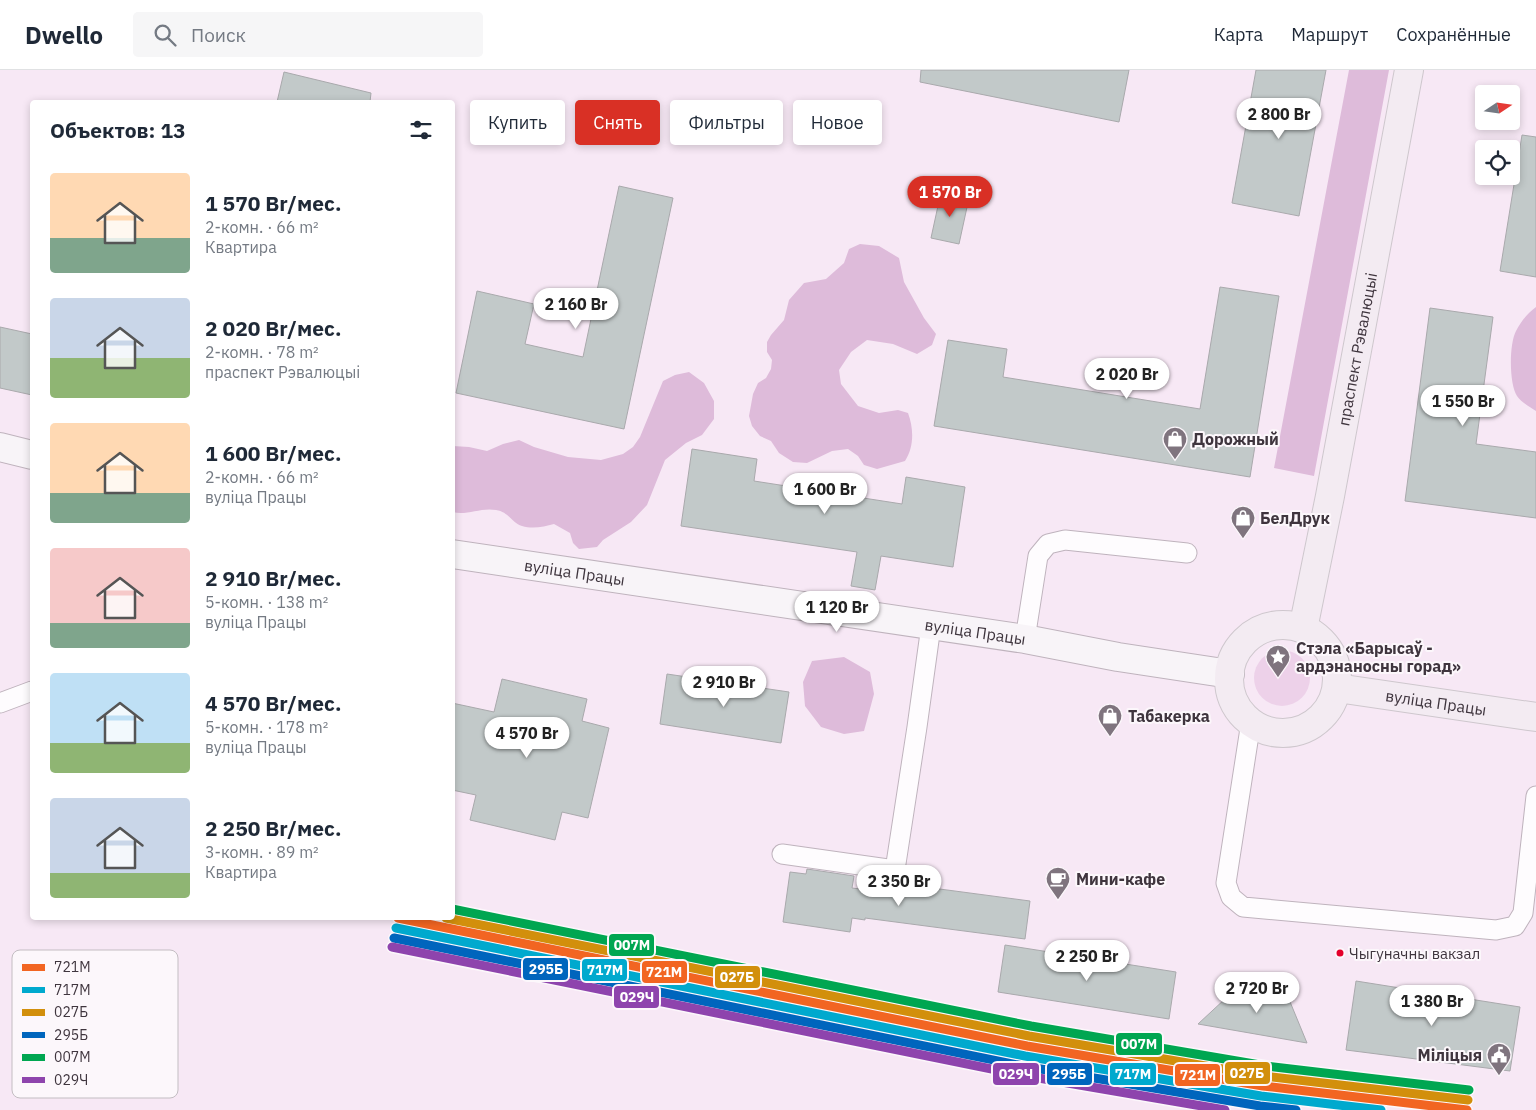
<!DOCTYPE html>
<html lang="ru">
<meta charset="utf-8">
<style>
:root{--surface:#fff;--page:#f6f6f7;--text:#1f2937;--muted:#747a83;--line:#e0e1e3;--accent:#d93025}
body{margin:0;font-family:"IBM Plex Sans",sans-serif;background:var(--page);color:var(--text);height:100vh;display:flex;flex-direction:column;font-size:19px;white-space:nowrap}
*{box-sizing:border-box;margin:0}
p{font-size:16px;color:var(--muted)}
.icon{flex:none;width:28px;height:28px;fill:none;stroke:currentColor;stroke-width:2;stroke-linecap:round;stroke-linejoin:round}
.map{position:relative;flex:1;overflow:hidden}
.drawer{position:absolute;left:30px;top:30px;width:425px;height:820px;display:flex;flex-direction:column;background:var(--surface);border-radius:5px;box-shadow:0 2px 8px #0003}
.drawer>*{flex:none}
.top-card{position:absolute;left:470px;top:30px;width:475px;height:45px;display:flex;gap:10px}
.needle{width:32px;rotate:77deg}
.controls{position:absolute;left:1475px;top:15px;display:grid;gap:10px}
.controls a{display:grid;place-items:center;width:45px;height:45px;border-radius:5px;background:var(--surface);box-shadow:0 2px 8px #0003;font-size:25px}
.price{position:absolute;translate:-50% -42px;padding:0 11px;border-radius:18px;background:#fff;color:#222;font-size:16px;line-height:32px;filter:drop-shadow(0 1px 2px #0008)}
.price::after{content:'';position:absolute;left:50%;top:30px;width:15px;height:11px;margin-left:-8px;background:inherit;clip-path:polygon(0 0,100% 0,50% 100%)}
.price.active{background:var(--accent);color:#fff}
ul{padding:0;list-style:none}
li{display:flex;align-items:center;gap:15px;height:125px;padding:0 20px}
li span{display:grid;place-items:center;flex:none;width:140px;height:100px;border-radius:5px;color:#555}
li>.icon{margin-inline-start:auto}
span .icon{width:60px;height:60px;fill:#fffc;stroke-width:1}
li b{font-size:21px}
h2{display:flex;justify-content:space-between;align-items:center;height:60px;padding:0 20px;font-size:21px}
.chip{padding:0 18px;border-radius:5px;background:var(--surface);box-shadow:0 2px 8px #0003;font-size:18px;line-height:45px}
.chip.active{background:var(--accent);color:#fff}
header{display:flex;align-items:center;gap:30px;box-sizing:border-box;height:70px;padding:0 25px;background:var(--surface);border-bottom:1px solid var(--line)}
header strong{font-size:24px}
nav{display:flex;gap:28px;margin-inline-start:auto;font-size:18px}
.search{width:350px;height:45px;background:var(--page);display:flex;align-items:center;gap:12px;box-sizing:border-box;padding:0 18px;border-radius:5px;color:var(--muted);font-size:19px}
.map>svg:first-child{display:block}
.green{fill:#edd1e9}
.forest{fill:#debbda}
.building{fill:#c2c9c9;stroke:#a9a9ac}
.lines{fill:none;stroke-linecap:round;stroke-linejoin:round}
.service-casing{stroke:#bfb3bd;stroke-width:21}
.secondary-casing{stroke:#bfb3bd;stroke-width:30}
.primary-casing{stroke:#cec7cd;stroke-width:30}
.service{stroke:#fefcfe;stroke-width:19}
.secondary{stroke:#f8f4f8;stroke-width:28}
.primary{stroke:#f3ebf2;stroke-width:28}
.rail-1-casing{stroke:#fcf7fb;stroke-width:12}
.rail-2-casing{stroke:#fcf7fb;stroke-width:12}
.rail-3-casing{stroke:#fcf7fb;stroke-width:12}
.rail-4-casing{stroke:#fcf7fb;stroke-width:12}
.rail-5-casing{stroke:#fcf7fb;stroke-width:12}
.rail-6-casing{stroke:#fcf7fb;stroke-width:12}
.rail-1{stroke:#f26522;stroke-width:9}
.rail-2{stroke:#00a9ce;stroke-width:9}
.rail-3{stroke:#d28f0c;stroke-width:9}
.rail-4{stroke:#0065bd;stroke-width:9}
.rail-5{stroke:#00a651;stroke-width:9}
.rail-6{stroke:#8e44ad;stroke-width:9}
.bus-dot{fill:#e4002b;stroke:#fcf7fb;stroke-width:2}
.labels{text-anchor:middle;stroke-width:4;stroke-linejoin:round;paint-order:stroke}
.bus-label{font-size:15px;fill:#3f353e;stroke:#fcf7fb;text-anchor:start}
.street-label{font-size:16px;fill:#3f353e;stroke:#fcf7fb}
.poi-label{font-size:16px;font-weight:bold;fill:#3f353e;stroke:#fcf7fb;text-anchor:start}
.key{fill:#fcf7fb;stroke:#c3bdc2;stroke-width:1}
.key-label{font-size:14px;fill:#3f353e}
.line-badge{stroke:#fcf7fb;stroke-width:2}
.badge-label{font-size:14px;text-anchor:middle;font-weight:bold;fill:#fff}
</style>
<header>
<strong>Dwello</strong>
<div class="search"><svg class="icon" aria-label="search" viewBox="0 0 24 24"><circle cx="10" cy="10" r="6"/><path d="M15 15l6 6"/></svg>Поиск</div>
<nav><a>Карта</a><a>Маршрут</a><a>Сохранённые</a></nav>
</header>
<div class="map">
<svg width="1536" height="1040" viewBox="0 0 1536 1040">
<rect width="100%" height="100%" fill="#f7e8f5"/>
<path class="green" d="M1254 608a28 28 0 1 1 56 0a28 28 0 1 1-56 0Z"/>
<path class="forest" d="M1349,0H1389L1314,406L1274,398Z
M860,174L879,176L899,188L904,212L924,248L936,264L932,275L917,284L893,274L867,270L851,282L839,300L841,314L858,336L879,343L898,340L908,343C914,359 914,377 905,391L877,399L864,395L858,386L848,379L832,381L807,393L793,392L779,383L771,371L760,366L752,356L749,346L753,324L758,313L766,308L771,299L772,290L767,282V272L771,265L784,250L789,230L804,213L826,209L844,193L849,179Z
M1536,237V341C1530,337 1521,332 1517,326C1509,314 1509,274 1516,261C1521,251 1527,244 1536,237Z
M689,302L704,313L714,331V349L702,365L686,373L665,390L647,435L631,452L603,470L597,477L579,479L573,473L570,463L554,454C544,457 532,459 522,456C512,453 509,442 496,440C481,437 466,446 453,442V376L469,377L487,381L503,374L519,370L534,377L568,387L601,390L623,384L633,377L640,367L663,311L675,305Z
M844,587L870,602L874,624L864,661L844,664L821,657L805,636L803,612L812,591Z"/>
<path class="building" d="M921,0H1129L1119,52L920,12Z
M1256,0H1326L1299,146L1232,133Z
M284,2L371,23L370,32H277Z
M1522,65L1536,67V207L1500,201Z
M619,116L673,128L624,359L456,323L477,221L534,234L525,274L583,287Z
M941,122L969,128L959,174L931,168Z
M1220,217L1279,226L1250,407L934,356L948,270L1007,279L1003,307L1200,339Z
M1430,238L1493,247L1476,374L1536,382V448L1405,431Z
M0,257L32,264V325L0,318Z
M692,379L757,389L754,411L902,434L906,407L965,417L953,497L881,486L875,520L851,516L857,482L681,456Z
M667,604L789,622L781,673L660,654Z
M502,609L587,629L582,651L609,658L588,748L562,742L555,770L470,750L476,725L452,720V633L494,642Z
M807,799L854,806L852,818L901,824L902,814L1030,831L1025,869L865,848V850L852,848L850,862L783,852L790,802L806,804Z
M1005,875L1176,902L1169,949L998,922Z
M1356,911L1520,937L1510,1001L1346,980Z
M1240,915L1286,922L1307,973L1198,954Z"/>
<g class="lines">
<defs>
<path id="service" d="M1025,569L1038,486L1048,474L1065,470L1187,483
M0,633L32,621
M1251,652L1226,813L1231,827L1243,837L1496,860L1515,856L1523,843L1536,726
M782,784L895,800L917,657L931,556"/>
<g id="secondary">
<path d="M0,377L32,385"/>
<path id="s1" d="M452,484L1025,569L1118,587L1230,604"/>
</g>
<g id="primary">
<circle cx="1283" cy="609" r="54"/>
<path id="s2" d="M1303,559L1330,426L1409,0"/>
<path id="s3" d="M1337,618L1536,647"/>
</g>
</defs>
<use href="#service" class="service-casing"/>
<use href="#secondary" class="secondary-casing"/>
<use href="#primary" class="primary-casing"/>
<use href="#service" class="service"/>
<use href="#secondary" class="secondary"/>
<use href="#primary" class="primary"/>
<defs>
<path id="rail-1" d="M398,848L1027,976L1263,1016L1467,1040"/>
<path id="rail-2" d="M396,858L1025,986L1261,1026L1381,1040"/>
<path id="rail-3" d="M446,848L1029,966L1264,1006L1468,1030"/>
<path id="rail-4" d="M394,868L1023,996L1260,1036L1296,1040"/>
<path id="rail-5" d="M452,839L1031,956L1266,996L1469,1020"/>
<path id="rail-6" d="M392,877L1021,1005L1225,1040"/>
</defs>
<use href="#rail-1" class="rail-1-casing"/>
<use href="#rail-2" class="rail-2-casing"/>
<use href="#rail-3" class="rail-3-casing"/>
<use href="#rail-4" class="rail-4-casing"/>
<use href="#rail-5" class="rail-5-casing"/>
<use href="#rail-6" class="rail-6-casing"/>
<use href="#rail-1" class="rail-1"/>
<use href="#rail-2" class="rail-2"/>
<use href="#rail-3" class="rail-3"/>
<use href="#rail-4" class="rail-4"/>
<use href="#rail-5" class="rail-5"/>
<use href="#rail-6" class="rail-6"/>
</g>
<defs>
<symbol id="shop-pin" viewBox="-11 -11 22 30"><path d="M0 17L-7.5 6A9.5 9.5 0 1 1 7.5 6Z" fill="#7f747e" stroke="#fcf7fb"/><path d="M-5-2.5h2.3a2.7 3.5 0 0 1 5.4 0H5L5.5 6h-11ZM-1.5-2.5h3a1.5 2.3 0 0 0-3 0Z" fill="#fff"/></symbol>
<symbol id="sight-pin" viewBox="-11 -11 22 30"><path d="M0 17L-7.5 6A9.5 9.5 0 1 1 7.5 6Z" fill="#7f747e" stroke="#fcf7fb"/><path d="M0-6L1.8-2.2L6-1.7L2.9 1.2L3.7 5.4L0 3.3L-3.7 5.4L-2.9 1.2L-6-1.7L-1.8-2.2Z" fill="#fff"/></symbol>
<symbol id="cafe-pin" viewBox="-11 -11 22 30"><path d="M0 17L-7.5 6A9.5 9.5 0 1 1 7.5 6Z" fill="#7f747e" stroke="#fcf7fb"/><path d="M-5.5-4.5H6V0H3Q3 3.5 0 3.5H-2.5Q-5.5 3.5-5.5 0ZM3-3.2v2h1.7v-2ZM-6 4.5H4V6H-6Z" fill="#fff"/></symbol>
<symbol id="civic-pin" viewBox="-11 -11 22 30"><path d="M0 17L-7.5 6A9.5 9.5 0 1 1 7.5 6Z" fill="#7f747e" stroke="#fcf7fb"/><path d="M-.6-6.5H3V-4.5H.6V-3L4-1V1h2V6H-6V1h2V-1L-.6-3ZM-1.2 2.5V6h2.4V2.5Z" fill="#fff"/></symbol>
</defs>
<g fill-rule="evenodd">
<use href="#shop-pin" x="1161" y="355" width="28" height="38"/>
<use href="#shop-pin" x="1229" y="434" width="28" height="38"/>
<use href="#sight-pin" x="1264" y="573" width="28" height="38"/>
<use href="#shop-pin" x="1096" y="632" width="28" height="38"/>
<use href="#cafe-pin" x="1044" y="795" width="28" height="38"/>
<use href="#civic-pin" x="1485" y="971" width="28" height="38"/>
</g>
<circle class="bus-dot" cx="1340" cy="883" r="4.5"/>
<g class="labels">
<g class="bus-label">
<text x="1349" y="889">Чыгуначны вакзал</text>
</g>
<g class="street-label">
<text dy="6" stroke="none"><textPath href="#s2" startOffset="285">праспект Рэвалюцыі</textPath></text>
<text dy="6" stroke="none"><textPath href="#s1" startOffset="124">вуліца Працы</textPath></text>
<text dy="6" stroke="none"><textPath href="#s1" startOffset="529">вуліца Працы</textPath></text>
<text dy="6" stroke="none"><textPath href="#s3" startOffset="100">вуліца Працы</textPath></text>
</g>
<g class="poi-label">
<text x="1192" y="375">Дорожный</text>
<text x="1260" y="454">БелДрук</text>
<text x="1296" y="584">Стэла «Барысаў -<tspan x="1296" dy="18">ардэнаносны горад»</tspan></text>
<text x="1128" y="652">Табакерка</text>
<text x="1076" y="815">Мини-кафе</text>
<text x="1482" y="991" text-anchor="end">Міліцыя</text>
</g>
</g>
<rect x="12" y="880" width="166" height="148" rx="8" class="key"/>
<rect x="22" y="894" width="23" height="7" fill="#f26522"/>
<rect x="22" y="917" width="23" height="6" fill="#00a9ce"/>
<rect x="22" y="939" width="23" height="7" fill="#d28f0c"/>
<rect x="22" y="962" width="23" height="6" fill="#0065bd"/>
<rect x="22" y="984" width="23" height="7" fill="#00a651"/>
<rect x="22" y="1007" width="23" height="6" fill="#8e44ad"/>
<g class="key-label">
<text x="54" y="902">721М</text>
<text x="54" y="925">717М</text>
<text x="54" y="947">027Б</text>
<text x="54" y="970">295Б</text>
<text x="54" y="992">007М</text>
<text x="54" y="1015">029Ч</text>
</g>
<g class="line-badge">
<rect x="608" y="863" width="47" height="24" rx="5" fill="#00a651"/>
<rect x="522" y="887" width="47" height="24" rx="5" fill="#0065bd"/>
<rect x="581" y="888" width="47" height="24" rx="5" fill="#00a9ce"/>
<rect x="641" y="890" width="47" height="24" rx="5" fill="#f26522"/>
<rect x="714" y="895" width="47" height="24" rx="5" fill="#d28f0c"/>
<rect x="613" y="915" width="47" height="24" rx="5" fill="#8e44ad"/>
<rect x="1115" y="962" width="48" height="24" rx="5" fill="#00a651"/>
<rect x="1224" y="991" width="47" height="24" rx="5" fill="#d28f0c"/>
<rect x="1046" y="992" width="47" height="24" rx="5" fill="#0065bd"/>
<rect x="992" y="992" width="48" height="24" rx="5" fill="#8e44ad"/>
<rect x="1109" y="992" width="48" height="24" rx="5" fill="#00a9ce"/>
<rect x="1174" y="993" width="47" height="24" rx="5" fill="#f26522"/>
</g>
<g class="badge-label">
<text x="632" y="880">007М</text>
<text x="546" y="904">295Б</text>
<text x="605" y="905">717М</text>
<text x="664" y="907">721М</text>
<text x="737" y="912">027Б</text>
<text x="637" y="932">029Ч</text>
<text x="1139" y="979">007М</text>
<text x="1247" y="1008">027Б</text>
<text x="1069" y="1009">295Б</text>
<text x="1016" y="1009">029Ч</text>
<text x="1133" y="1009">717М</text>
<text x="1198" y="1010">721М</text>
</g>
</svg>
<div class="controls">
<a><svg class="needle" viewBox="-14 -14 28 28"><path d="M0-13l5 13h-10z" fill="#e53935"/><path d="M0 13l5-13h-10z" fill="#747a83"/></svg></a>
<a><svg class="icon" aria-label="locate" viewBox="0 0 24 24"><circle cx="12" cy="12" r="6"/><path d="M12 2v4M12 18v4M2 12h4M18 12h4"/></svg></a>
</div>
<b class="price" style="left:1279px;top:70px">2 800 Br</b>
<b class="price active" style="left:950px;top:148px">1 570 Br</b>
<b class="price" style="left:576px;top:260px">2 160 Br</b>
<b class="price" style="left:1127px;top:330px">2 020 Br</b>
<b class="price" style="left:1463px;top:357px">1 550 Br</b>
<b class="price" style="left:825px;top:445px">1 600 Br</b>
<b class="price" style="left:837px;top:563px">1 120 Br</b>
<b class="price" style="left:724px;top:638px">2 910 Br</b>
<b class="price" style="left:527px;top:689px">4 570 Br</b>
<b class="price" style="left:899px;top:837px">2 350 Br</b>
<b class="price" style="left:1087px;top:912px">2 250 Br</b>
<b class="price" style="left:1257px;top:944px">2 720 Br</b>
<b class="price" style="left:1432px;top:957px">1 380 Br</b>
<div class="top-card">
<a class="chip">Купить</a>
<a class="chip active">Снять</a>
<a class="chip">Фильтры</a>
<a class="chip">Новое</a>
</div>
<section class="drawer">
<h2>Объектов: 13<svg class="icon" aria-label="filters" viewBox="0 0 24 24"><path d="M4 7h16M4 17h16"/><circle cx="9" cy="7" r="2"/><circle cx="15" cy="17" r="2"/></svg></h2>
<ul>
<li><span style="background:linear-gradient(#ffd9b3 65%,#7fa58c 0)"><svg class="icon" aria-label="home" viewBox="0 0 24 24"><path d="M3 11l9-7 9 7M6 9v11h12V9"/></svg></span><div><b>1 570 Br/мес.</b><p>2-комн. · 66 m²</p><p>Квартира</p></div></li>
<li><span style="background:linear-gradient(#c9d6e8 60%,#8fb573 0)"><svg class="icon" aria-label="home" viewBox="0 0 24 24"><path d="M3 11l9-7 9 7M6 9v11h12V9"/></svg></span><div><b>2 020 Br/мес.</b><p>2-комн. · 78 m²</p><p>праспект Рэвалюцыі</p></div></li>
<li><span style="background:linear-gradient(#ffd9b3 70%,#7fa58c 0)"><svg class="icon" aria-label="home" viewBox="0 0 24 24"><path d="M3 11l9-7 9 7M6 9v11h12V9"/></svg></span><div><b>1 600 Br/мес.</b><p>2-комн. · 66 m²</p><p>вуліца Працы</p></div></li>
<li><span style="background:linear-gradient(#f6c9c9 75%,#7fa58c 0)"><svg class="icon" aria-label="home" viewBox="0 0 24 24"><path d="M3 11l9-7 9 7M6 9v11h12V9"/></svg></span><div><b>2 910 Br/мес.</b><p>5-комн. · 138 m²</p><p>вуліца Працы</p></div></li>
<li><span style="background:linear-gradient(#bfe0f5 70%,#8fb573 0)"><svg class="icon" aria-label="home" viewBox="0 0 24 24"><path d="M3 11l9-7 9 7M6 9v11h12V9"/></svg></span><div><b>4 570 Br/мес.</b><p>5-комн. · 178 m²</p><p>вуліца Працы</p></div></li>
<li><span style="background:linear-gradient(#c9d6e8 75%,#8fb573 0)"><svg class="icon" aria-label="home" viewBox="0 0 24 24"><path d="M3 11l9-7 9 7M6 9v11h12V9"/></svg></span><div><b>2 250 Br/мес.</b><p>3-комн. · 89 m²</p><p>Квартира</p></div></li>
</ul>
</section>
</div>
